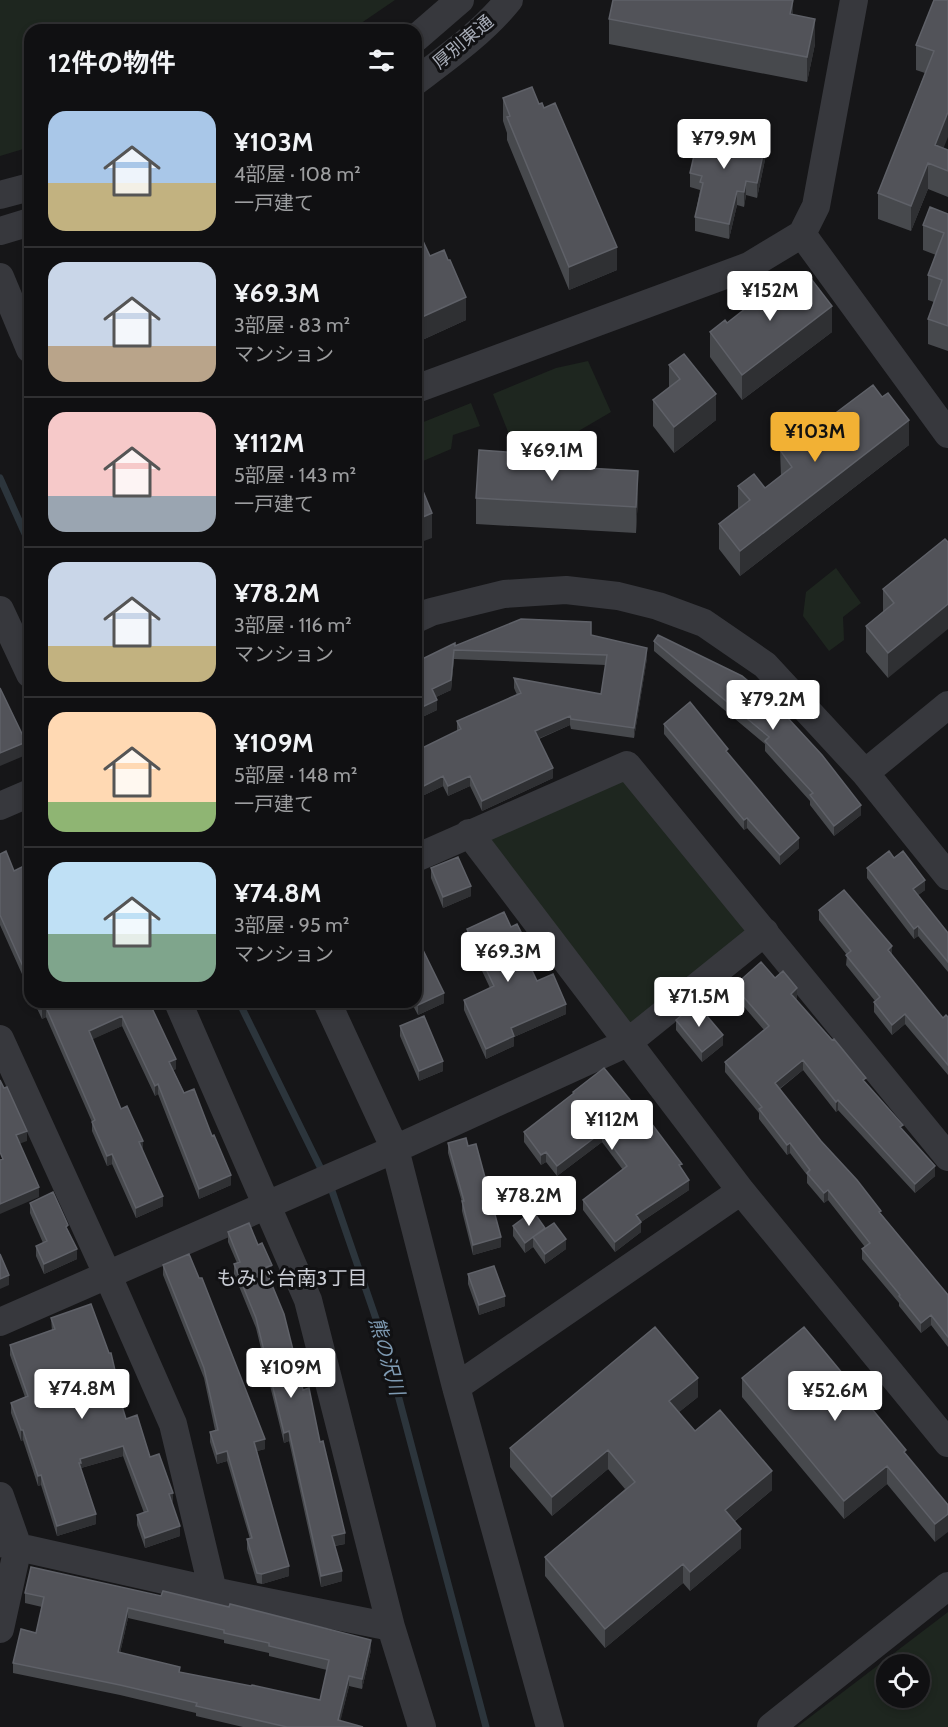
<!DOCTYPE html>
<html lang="ja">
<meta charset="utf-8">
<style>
:root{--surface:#101012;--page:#1e1e20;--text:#f1f3f6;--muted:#9c9d9f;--line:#303032;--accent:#f2b134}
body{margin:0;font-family:Cabin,"Noto Sans JP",sans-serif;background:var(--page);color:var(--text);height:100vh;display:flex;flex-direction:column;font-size:22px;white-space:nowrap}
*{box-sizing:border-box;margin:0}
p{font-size:20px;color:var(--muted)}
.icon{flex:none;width:33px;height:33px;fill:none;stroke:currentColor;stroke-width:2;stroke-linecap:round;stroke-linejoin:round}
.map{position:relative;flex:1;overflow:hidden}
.drawer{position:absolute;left:24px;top:24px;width:398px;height:984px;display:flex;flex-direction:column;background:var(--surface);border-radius:18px;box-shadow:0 3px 9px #0003,0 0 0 2px var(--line)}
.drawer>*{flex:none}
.buttons{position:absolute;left:876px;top:1654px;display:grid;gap:12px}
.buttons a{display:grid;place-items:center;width:54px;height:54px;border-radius:50%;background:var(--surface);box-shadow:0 3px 9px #0003,0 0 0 2px var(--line);font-size:30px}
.price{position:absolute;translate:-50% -51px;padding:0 14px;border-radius:6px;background:#fff;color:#222;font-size:20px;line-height:39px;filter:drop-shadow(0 2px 3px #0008)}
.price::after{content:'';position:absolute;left:50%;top:36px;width:18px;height:14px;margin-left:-9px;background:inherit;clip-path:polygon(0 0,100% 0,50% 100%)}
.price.active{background:var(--accent);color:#111}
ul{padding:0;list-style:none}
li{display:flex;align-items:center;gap:18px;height:150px;padding:0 24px}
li+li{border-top:2px solid var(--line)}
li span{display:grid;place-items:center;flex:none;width:168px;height:120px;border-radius:18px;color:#555}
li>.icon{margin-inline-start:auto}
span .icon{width:72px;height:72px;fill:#fffc;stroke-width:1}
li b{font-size:26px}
h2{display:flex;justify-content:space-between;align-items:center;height:72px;padding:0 24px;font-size:26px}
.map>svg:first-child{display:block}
.green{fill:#1e261f;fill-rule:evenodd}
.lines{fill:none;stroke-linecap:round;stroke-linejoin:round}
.stream{stroke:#2c353c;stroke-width:7}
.minor{stroke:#37383d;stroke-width:28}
.wall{fill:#47494d;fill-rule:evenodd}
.shaded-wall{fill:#2f3033}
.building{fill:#525359;stroke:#5f6168;stroke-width:1.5;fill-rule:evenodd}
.labels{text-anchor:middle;stroke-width:6;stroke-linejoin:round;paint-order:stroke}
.street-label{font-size:18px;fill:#a8adb8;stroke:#111113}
.neighbourhood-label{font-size:20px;fill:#c9ccd4;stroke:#111113}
.water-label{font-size:20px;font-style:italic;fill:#7f9bb3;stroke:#111113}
</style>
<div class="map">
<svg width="948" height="1727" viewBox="0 0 948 1727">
<rect width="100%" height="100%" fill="#161618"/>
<path class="green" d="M0,0H395L351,30H30V147L0,156Z
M588,361L611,412L570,436L549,459L518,457L493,394L556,368Z
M471,403L480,426L453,435L451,449L416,464V425Z
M836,568L861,603L843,617L844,640L829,651L803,616L806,592Z
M627,765L765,932L627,1043L469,833Z
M948,1612V1727H797ZM886,1665H920V1698H886Z"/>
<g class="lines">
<path class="stream" d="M0,478L30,545
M239,1002L323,1173
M330,1185L384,1342L486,1727"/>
<path class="minor" d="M416,38L460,0
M416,81C448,57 483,32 509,0
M0,195L30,187
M0,231L30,222
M802,234L948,434
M0,277L30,349
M416,389L749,266L802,234L816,206L854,0
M0,610L30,674
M416,619L431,612L504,594L566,590L618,596L658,606L704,623L765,665L865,773L948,876
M865,773L948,705
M0,806L30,793
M469,833L741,1191L948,1443
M416,858L627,765L948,1157
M178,1002L308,1300L391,1627L422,1727
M327,1002L395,1149L456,1387L550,1727
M0,1039L108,1276L173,1424L213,1591
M0,1322L395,1149L627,1043L765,932
M456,1387L741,1191
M0,1496L18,1547L0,1629
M0,1543L213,1591L391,1627
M771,1727L948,1586"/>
</g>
<path class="wall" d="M934,0L943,149L948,150V197L928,189L911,231L878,219V193L925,73L916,70V45Z
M793,14L815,44L807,82L609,44V19Z
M503,98L539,104L617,270L569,290L507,140V133L503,121Z
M766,155L757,198L746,195L744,207L737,205L729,239L695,231V217L700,190L690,187V173Z
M416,188L422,226L416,228L430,256L466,320L420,341L416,331Z
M948,214V351L928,344V319L934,302L928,300V275L936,255L923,250V225Z
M727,323L832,332L742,400L710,357V332Z
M669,365L716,420L674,453L653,426V400L669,388Z
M797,442L909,445L740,576L719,549V524L738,509V486L765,488L781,476L780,450Z
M638,496L636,533L476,524V498Z
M945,539L888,678L866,652V626L883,612V589Z
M591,635L647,658L634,738L571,729L570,725L539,739L553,778L482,811L470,786L448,796L443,786L416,799L457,731V721L517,695L514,688V678L601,694L606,665L454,659L451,690L436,697L437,710L416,720L455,646Z
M654,641L861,815L834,836L810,805V801L765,751V744L654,651Z
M664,724L728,755L799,848L780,865L747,828L744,830L664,734Z
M0,854L14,871L30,863V992L0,925Z
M894,858L925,890L918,895L948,933V972L918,936L914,939L867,878V868Z
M431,868L471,896L443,908L431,878Z
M819,910L892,955L943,1018L948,1017V1075L905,1024L892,1035L874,1012V1002L875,1001L846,965L847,955L819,920Z
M511,927L526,952L523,953L537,981L566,1014L514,1037V1046L486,1059L464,1010V1000L490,988L467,939V929Z
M416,952L444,1003L418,1015L411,1002H416Z
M775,978L797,998L796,999L866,1083L903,1130L935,1176L915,1193L838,1110L836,1112L803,1070L780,1089L821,1141L948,1295V1347L931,1325L921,1333L899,1306V1303L862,1259V1249L865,1247L828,1200L824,1203L807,1183V1175L790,1153L787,1155L759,1119V1113L725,1072V1062L764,1030L734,995V986Z
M34,1002H72L73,1004L153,1011L176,1069L173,1070L231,1185L199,1199L158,1094L155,1096L122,1026L92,1039L121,1109L142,1151L163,1206L136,1218L112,1164L107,1166L92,1131V1122L46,1017L42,1019Z
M676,1020L723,1045L702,1062L676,1030Z
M400,1026L443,1071L419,1081L400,1036Z
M573,1092L682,1169L689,1190L641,1222V1232L615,1252L583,1210V1200L623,1170L602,1142L557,1176L546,1162L541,1165L524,1142V1132L573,1094Z
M448,1143L501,1247L473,1255L462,1211V1202L448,1153Z
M30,1203L68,1232L77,1259L44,1274L36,1256V1246L43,1243L30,1213Z
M513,1226L545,1229L566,1249L545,1264L533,1247L525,1253L513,1236Z
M228,1232L272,1276L269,1277L303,1390L320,1442L345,1544L335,1546L342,1581L321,1587L289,1441L284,1443L256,1328L234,1274V1264L237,1263L228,1242Z
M163,1265L265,1449L257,1451L289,1576L262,1584L257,1583L247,1549V1539H250L227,1461L217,1464L210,1442V1432L215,1430L204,1378L163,1275Z
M468,1274L505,1306L479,1315L468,1284Z
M51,1318L117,1388L126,1419L150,1457L172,1503L180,1536L145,1548L137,1525V1515L144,1513L123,1456L81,1468L96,1524L57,1536L41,1485L38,1486L23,1440L21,1441L11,1413V1403L25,1397L10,1355V1345L52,1331Z
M742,1378L906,1455L948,1505L935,1542L887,1484L844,1519L742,1397Z
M698,1397L679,1412L695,1431L772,1490L734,1522L741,1548L690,1591L683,1583L605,1648L545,1576V1557L625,1489L608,1469L552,1516L510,1467V1448Z
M31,1567L371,1650L362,1689L349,1686L340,1721L363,1727H243L196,1716V1713L120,1695L13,1673V1663L36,1633L42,1607L25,1603V1593ZM128,1618L224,1640V1643L269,1653V1656L327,1670L320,1700L180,1672L120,1653Z"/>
<path class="shaded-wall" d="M793,0V26L790,14Z
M815,19V44L807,82V57Z
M948,112V137L936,167L935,145Z
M766,140V155L757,198V183Z
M928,163V189L911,231V206Z
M746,181V195L744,207V192Z
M737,191V205L729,239V224Z
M422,203V226L416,228V205Z
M617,247V270L569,290V267Z
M466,297V320L420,341V318Z
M832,306V332L742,400V375Z
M716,394V420L674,453V427Z
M909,420V445L740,576V551Z
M638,471V496L636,533V507Z
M432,513V538L416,544V520Z
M948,604V629L888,678V653Z
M647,648V658L634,738V728Z
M454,650V659L451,690L432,699V689Z
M437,700V710L416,720V710Z
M570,716V725L535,740V731Z
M26,742V755L0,766V753Z
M553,768V778L482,811V801Z
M443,776V786L416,799V790Z
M470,776V786L448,796V786Z
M861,805V815L834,836V826Z
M747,818V828L744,830V820Z
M799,838V848L780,865V855Z
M925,880V890L913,899V889Z
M471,886V896L443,908V897Z
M918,926V936L914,939V929Z
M526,942V952L520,955V945Z
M892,946V956L888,950Z
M797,988V998L791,1003V994Z
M444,993V1003L418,1015V1005Z
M566,1004V1014L514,1037V1046L486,1059V1049L511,1028Z
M46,1007V1017L42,1019V1009Z
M905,1014V1024L892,1035V1025Z
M122,1016V1026L89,1041V1031Z
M723,1035V1045L702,1062V1052Z
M176,1059V1069L169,1072V1062Z
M803,1060V1070L775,1092V1083Z
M443,1061V1071L419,1081V1071Z
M158,1084V1094L155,1096V1086Z
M838,1100V1110L836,1112V1102Z
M27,1131V1141L16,1145V1135Z
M602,1132V1142L557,1176V1166Z
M143,1141V1151L139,1142Z
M790,1143V1153L787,1155V1145Z
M546,1152V1162L541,1165V1155Z
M112,1154V1164L107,1166V1156Z
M935,1166V1176L915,1193V1184Z
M231,1175V1185L199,1199V1189Z
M689,1180V1190L641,1222V1232L615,1252V1242L636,1215Z
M39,1187V1197L0,1214V1204Z
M828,1190V1200L824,1203V1193Z
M163,1196V1206L136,1218V1208Z
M545,1228V1238L533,1237V1247L525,1253V1243Z
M501,1237V1247L473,1255V1245Z
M566,1239V1249L545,1264V1254Z
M77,1249V1259L44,1274V1264Z
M272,1265V1276L265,1278V1268Z
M9,1275V1285L0,1289V1279Z
M505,1296V1306L479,1315V1305Z
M931,1315V1325L921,1333V1323Z
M698,1378V1397L669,1420V1401Z
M21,1430H23V1440L21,1441Z
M289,1431V1441L284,1443V1433Z
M265,1439V1449L254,1452V1442Z
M123,1446V1456L81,1468L79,1473L80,1459Z
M608,1450V1469L552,1516V1497Z
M227,1451V1461L217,1464V1454Z
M887,1466V1484L844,1519V1501Z
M772,1471V1490L725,1529V1510Z
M41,1475V1485L38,1486V1476Z
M173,1493V1503L169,1494Z
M96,1514V1524L57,1536V1526Z
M948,1514V1532L935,1542V1524Z
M180,1526V1536L145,1548V1538Z
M741,1529V1548L690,1591V1572Z
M345,1533V1544L332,1546V1536Z
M683,1564V1583L605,1648V1629Z
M289,1566V1576L262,1584V1574Z
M342,1571V1581L321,1587V1576Z
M128,1608V1618L118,1662V1652Z
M371,1640V1650L362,1689V1679Z
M349,1676V1686L339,1727L338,1720Z"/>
<path class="building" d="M613,0H793L790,14L815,19L807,57L609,19Z
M934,0H948V112L935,145L948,150V171L928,163L911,206L878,193L934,51L916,45Z
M532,87L539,104L542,103L544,108L555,103L617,247L569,267L507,117L510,116L503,98Z
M701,125L766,140L757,183L746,181L744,192L737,191L729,224L695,217L703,183L700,182L702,176L690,173Z
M416,188L422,203L416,205Z
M930,207L948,214V326L928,319L942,280L928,275L944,233L923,225Z
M416,226L430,256L444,250L448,260H450L466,297L420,318L416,308Z
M792,272L803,286L812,280L832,306L742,375L710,332L725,320L727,323Z
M684,354L716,394L674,427L653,400L680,379L669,365Z
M873,385L882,397L888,393L909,420L740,551L719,524L750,500L738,486L754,474L765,488L792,467L780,450L795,439L797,442Z
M479,450L534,454V465L638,471L636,507L476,498Z
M418,479L432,513L416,520V480Z
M945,539L948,542V604L888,653L866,626L894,603L883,589Z
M521,619L591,622V635L647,648L634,728L571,719L570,716L535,731L553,768L482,801L470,776L448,786L443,776L416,790V751L461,729L457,721L521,693L514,678L601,694L607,655L454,650L451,680L432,689L437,700L416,710V662L455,643V646Z
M658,635L742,676L774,703L822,755L861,805L834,826L810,795L813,793L765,741L769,737L654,641Z
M0,688L26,742L0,753Z
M690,702L728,749L726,751L799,838L780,855L747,818L744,820L664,724Z
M6,851L14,871L30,863V982L0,915V854Z
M889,851L894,858L903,851L925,880L913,889L948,933V962L918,926L914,929L869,870L867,868Z
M458,857L471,886L443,897L431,868Z
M844,890L892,946L888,950L943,1018L946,1015L948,1017V1065L905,1014L892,1025L874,1002L880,997L846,955L851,951L819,910Z
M504,912L511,927L517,924L526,942L520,945L537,981L553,974L566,1004L511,1028L514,1036L486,1049L464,1000L494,986L467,929Z
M422,948L444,993L418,1005L416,1001V952Z
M761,962L775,978L783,971L797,988L791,994L832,1040L834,1039L866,1078L863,1080L903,1125L900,1127L935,1166L915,1184L838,1100L836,1102L803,1060L775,1083L821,1141L857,1180L881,1211L879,1212L948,1295V1337L931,1315L921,1323L899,1296L900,1295L862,1249L870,1243L828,1190L824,1193L807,1173L810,1170L790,1143L787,1145L759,1109L762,1107L725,1062L769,1026L734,986Z
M39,1002H72L73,1004L77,1002H153L150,1004L176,1059L169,1062L184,1093L194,1089L212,1136L214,1135L231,1175L199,1189L158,1084L155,1086L122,1016L89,1031L121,1109L127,1106L143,1141L139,1142L163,1196L136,1208L112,1154L107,1156L92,1122L95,1120L46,1007L42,1009Z
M696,1003L723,1035L702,1052L676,1020Z
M424,1016L443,1061L419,1071L400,1026Z
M604,1068L640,1112L642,1111L682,1164L679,1165L689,1180L636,1215L641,1222L615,1242L583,1200L627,1166L602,1132L557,1166L546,1152L541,1155L524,1132L574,1093L573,1092Z
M0,1080L4,1088L7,1087L27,1131L16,1135L39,1187L0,1204V1160L3,1159L0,1152Z
M466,1138L468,1146L476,1144L501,1237L473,1245L462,1201H464L448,1143Z
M53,1192L68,1225L66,1227L77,1249L44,1264L36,1246L47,1241L30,1203Z
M533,1211L545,1228L525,1243L513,1226Z
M249,1223L258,1245L262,1243L272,1265L265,1268L284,1314L303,1390L309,1388L320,1442L323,1441L345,1533L332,1536L342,1571L321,1576L289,1431L284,1433L256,1318L234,1264L240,1262L228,1232Z
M554,1223L566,1239L545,1254L533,1237Z
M0,1254L9,1275L0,1279Z
M189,1254L199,1278H202L265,1439L254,1442L289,1566L262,1574L257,1573L247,1539L252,1538L227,1451L217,1454L210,1432L218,1430L204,1368L163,1265Z
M494,1266L505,1296L479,1305L468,1274Z
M91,1304L109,1353H111L117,1379L114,1380L126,1419L137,1415L150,1457L159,1454L173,1493L169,1494L180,1526L145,1538L137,1515L148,1511L123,1446L80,1459L81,1463H79L96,1514L57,1526L41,1475L38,1476L23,1430H21L11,1403L28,1396L10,1345L55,1329L51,1318Z
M655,1327L698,1378L669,1401L695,1431L720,1410L772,1471L725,1510L741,1529L690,1572L683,1564L605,1629L545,1557L635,1482L608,1450L552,1497L510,1448Z
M804,1327L906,1450L904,1452L948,1505V1514L935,1524L887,1466L844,1501L742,1378Z
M31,1567L161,1596L163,1591L229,1607L230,1604L371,1640L362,1679L349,1676L338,1720L363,1727H287L196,1706L197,1703L120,1685L13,1663L21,1629L36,1633L44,1597L25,1593ZM128,1608L224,1630V1633L269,1643V1646L329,1660L320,1700L252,1685L251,1686L179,1672L180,1667L118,1652Z"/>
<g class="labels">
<g class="street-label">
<text transform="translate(463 42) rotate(-40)" y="6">厚別東通</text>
</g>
<g class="neighbourhood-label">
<text x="292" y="1285">もみじ台南3丁目</text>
</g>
<g class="water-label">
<text transform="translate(387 1356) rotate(74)" y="7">熊の沢川</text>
</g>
</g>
</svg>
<div class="buttons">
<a><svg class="icon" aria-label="locate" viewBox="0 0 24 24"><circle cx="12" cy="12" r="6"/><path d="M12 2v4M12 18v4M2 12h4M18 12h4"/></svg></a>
</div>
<b class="price" style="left:724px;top:170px">¥79.9M</b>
<b class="price" style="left:770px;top:322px">¥152M</b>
<b class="price active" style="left:815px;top:463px">¥103M</b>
<b class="price" style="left:552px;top:482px">¥69.1M</b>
<b class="price" style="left:773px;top:731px">¥79.2M</b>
<b class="price" style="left:508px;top:983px">¥69.3M</b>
<b class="price" style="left:699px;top:1028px">¥71.5M</b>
<b class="price" style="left:612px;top:1151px">¥112M</b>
<b class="price" style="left:529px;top:1227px">¥78.2M</b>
<b class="price" style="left:291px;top:1399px">¥109M</b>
<b class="price" style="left:82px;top:1420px">¥74.8M</b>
<b class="price" style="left:835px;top:1422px">¥52.6M</b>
<section class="drawer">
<h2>12件の物件<svg class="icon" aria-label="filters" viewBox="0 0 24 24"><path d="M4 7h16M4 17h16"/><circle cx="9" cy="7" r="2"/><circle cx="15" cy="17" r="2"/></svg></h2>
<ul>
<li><span style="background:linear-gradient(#a9c7e8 60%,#c2b280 0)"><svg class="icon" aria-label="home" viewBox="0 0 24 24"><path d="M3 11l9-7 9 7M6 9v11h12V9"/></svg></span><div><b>¥103M</b><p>4部屋 · 108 m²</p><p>一戸建て</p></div></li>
<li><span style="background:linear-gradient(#c9d6e8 70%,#b9a48a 0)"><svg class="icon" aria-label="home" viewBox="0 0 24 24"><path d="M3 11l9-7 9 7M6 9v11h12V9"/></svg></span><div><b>¥69.3M</b><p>3部屋 · 83 m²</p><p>マンション</p></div></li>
<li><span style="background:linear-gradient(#f6c9c9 70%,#9aa5b1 0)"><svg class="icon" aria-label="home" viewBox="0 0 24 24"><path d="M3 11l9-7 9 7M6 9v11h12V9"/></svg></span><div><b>¥112M</b><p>5部屋 · 143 m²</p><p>一戸建て</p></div></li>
<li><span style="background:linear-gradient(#c9d6e8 70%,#c2b280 0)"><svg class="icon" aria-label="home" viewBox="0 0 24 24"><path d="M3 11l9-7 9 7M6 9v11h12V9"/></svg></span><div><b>¥78.2M</b><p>3部屋 · 116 m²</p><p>マンション</p></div></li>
<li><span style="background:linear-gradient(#ffd9b3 75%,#8fb573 0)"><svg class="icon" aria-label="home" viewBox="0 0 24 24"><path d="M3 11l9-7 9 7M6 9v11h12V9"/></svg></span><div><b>¥109M</b><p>5部屋 · 148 m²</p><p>一戸建て</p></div></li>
<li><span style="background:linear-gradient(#bfe0f5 60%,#7fa58c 0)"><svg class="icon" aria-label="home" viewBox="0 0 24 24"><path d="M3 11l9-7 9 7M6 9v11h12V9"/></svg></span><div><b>¥74.8M</b><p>3部屋 · 95 m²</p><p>マンション</p></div></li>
</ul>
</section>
</div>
